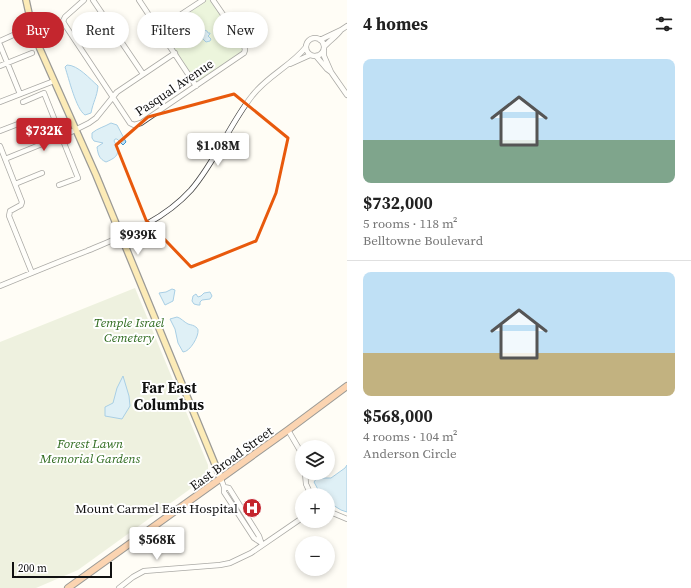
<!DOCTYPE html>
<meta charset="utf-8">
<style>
:root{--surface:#fff;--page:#f2f2f2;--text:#222;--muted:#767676;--line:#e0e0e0;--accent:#c4262e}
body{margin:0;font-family:"Source Serif 4",serif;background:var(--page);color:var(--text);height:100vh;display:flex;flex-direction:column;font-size:15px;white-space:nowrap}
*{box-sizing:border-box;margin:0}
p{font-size:13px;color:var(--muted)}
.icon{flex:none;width:22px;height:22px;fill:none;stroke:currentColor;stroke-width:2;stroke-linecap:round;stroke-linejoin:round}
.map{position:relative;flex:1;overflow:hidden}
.sheet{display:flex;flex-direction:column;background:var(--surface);width:344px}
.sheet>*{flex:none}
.hud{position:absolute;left:12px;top:12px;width:275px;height:36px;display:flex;gap:8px}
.tools{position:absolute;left:295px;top:440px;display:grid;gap:8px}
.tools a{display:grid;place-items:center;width:40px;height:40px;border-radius:50%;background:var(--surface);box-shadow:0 2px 6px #0003;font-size:20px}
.scale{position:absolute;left:12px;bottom:10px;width:100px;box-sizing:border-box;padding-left:4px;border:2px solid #111;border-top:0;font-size:11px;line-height:14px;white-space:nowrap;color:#111;-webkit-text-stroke:3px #fff;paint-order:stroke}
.price{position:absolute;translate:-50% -34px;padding:0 9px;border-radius:4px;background:#fff;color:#222;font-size:13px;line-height:26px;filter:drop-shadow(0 1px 2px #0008)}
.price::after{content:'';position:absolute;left:50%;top:24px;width:12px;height:9px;margin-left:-6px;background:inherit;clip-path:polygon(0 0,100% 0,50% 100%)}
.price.active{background:var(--accent);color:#fff}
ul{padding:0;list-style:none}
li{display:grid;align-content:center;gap:8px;height:212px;padding:0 16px}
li+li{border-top:1px solid var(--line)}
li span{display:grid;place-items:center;height:124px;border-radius:8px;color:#555}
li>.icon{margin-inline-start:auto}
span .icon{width:72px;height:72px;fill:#fffc;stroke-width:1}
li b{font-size:17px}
h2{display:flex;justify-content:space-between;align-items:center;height:48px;padding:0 16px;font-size:17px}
.pill{padding:0 14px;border-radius:18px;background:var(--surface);box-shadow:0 2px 6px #0003;font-size:14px;line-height:36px}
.pill.active{background:var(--accent);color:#fff}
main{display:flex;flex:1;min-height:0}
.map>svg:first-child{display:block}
.green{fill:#d5ebbd}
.cemetery{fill:#d9e3c4}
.water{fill:#b9e0f7;stroke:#3f96cf}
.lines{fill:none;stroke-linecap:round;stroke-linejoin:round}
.minor-casing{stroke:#444;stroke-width:6}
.major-casing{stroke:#222;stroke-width:8}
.highway-casing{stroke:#222;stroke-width:8}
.minor{stroke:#fff;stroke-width:4.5}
.major{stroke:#f9d66b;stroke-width:5.5}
.highway{stroke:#f5a25d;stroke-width:6}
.marked{fill:none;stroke:#e8590c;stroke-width:3;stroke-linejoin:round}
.labels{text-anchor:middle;stroke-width:4;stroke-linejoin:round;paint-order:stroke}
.street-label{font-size:13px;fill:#111;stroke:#fff}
.park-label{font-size:13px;font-style:italic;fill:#2f6b1f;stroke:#fff}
.poi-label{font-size:13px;fill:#111;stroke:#fff;text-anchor:end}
.quarter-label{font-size:15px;font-weight:bold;fill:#111;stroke:#fff}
</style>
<main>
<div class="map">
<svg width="347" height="588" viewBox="0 0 347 588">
<rect width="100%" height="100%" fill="#fffdf5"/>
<path class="green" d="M203,0H213L248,52L196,86L159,29Z"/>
<path class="cemetery" d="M135,288L208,465V474L204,479L78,570L36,588H0V342Z"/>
<path class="water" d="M197,27L207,31L208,33H210V34L208,36L211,39L210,41L206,42L202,38L196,37L194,31Z
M67,65C78,65 90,79 98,86C97,97 93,102 91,113L85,115C76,109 69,79 65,67Z
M111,123L117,125L126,142L123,145L117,139H115L114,141C121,153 118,157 106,162C99,159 98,154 97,147L103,143L94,141L92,138V133C98,128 104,127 111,123Z
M172,289L175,290L173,301L165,305L159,293L166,292Z
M210,292L212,296L210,299L202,300L200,302V305H198L194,304L192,301L193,296L196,294L198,297L201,296L204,293Z
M177,317C181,318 184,322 188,324C191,325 194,325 197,328C197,328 198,329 198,330C199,336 190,352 183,352L178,343L175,329L170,319Z
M123,376L129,396L130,406L122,419L105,416V407L113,403L117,388Z
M347,465V512L341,510L328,502V495H321L314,482L317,478H331L345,468Z"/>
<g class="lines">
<defs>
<path id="minor" d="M84,0L65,17L63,21L65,25L130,123L134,125L141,123L244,53L245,50L244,45L213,0
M93,0L143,74
M139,0L196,86
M159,29L203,0
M341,30L347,26
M306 47a9 9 0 1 1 18 0a9 9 0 1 1-18 0Z
M320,40L341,30C336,37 329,41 324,47
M0,41L20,32
M0,45L20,94
M316,56L327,69L331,72L324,56V50
M290,64L310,55
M0,66L32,53
M331,72L347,95
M0,102L54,81
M23,102L44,93L78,178L59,185
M0,131L18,124
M0,146L22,202L21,205L10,211L9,216L32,273
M5,159L69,133L89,123L96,118L117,92L175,53
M15,184L42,173
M0,286C29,274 58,262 87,251C125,235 163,221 191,190C216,161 229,125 252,96C267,76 291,66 306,47
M288,430L302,454
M305,473L306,484L311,495
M221,479L224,487V492L254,538L260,542
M224,487L229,488L259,536L261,542
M328,511L347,519
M119,588L133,577L144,571L220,565L230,563L251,553L302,518"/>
<path id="major" d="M26,0L32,27L40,49L96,175L221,479"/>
<path id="highway" d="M68,588L288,430L347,386"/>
</defs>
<use href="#minor" class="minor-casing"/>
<use href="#major" class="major-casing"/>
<use href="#highway" class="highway-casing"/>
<use href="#minor" class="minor"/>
<use href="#major" class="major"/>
<use href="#highway" class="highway"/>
</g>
<path d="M0 0H347V588H0ZM234,94L288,138L276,193L256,241L191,267L146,220L116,145L148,117Z" fill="#fffdf5" fill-opacity=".55" fill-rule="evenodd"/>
<path class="marked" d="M234,94L288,138L276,193L256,241L191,267L146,220L116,145L148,117Z"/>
<defs>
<symbol id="hospital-disc" viewBox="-11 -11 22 22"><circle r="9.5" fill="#c4262e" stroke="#fff"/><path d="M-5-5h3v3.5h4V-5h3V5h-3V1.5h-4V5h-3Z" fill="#fff"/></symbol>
</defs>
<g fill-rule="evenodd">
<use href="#hospital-disc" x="241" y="497" width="22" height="22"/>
</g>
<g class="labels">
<g class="street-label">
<text transform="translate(174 87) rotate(-34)" y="5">Pasqual Avenue</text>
<text transform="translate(231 458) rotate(-36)" y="5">East Broad Street</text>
</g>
<g class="park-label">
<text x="129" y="327">Temple Israel<tspan x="129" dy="15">Cemetery</tspan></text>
<text x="90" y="448">Forest Lawn<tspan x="90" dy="15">Memorial Gardens</tspan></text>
</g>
<g class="poi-label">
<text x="238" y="513">Mount Carmel East Hospital</text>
</g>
<g class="quarter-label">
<text x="169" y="393">Far East<tspan x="169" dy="17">Columbus</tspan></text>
</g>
</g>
</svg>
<div class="tools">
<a><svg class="icon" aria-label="layers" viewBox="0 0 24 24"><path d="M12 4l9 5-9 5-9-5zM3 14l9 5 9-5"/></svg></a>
<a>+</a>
<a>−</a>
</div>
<div class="scale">200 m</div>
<b class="price active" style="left:44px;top:152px">$732K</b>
<b class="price" style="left:218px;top:167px">$1.08M</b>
<b class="price" style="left:138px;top:256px">$939K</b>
<b class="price" style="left:157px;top:561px">$568K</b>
<div class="hud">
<a class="pill active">Buy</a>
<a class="pill">Rent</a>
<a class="pill">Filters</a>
<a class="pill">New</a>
</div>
</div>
<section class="sheet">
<h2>4 homes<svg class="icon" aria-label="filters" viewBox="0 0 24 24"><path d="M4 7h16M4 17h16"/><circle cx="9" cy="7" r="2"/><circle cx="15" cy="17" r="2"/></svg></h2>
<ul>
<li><span style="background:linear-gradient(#bfe0f5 65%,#7fa58c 0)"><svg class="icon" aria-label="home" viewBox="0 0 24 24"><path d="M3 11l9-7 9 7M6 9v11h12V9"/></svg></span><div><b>$732,000</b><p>5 rooms · 118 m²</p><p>Belltowne Boulevard</p></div></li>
<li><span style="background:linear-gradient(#bfe0f5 65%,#c2b280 0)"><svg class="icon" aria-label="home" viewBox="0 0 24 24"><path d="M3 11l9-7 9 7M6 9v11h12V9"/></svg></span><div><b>$568,000</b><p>4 rooms · 104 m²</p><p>Anderson Circle</p></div></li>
</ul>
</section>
</main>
